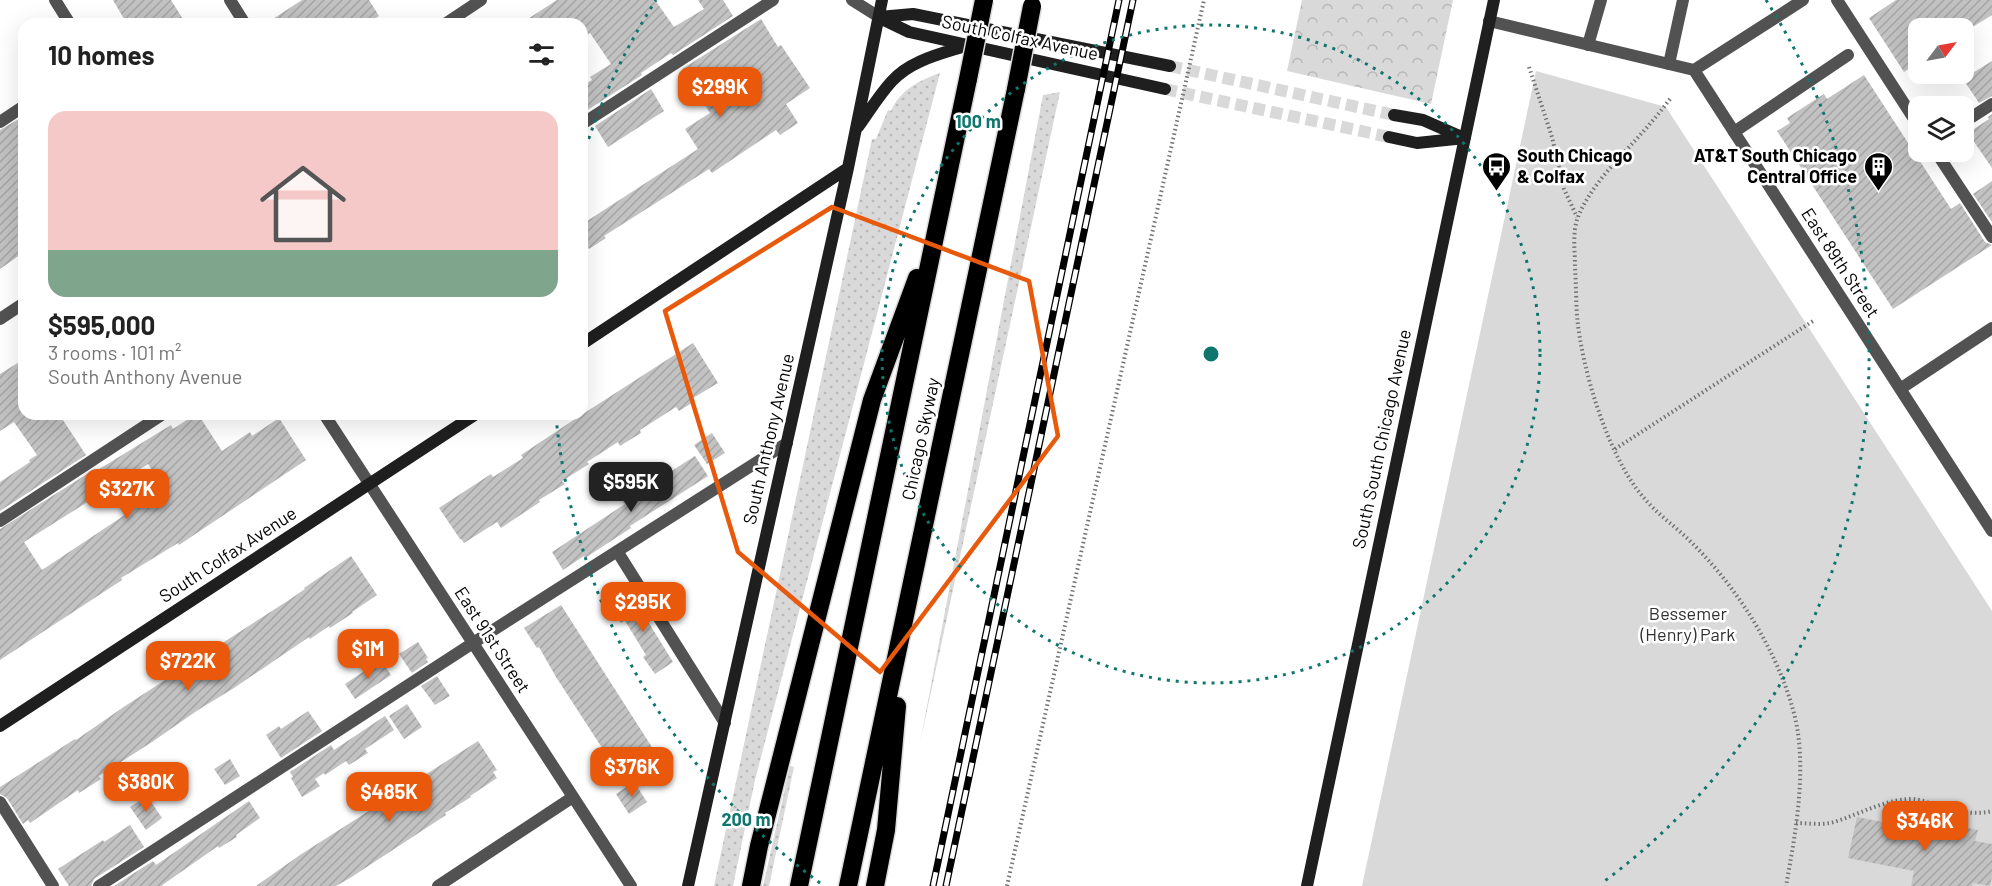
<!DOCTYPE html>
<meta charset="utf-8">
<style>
:root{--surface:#fff;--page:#f2f2f2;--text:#222;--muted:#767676;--accent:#ea580c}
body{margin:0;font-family:Barlow,sans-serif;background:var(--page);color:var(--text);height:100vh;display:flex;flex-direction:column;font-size:22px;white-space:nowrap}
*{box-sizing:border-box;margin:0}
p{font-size:20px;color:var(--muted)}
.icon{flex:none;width:33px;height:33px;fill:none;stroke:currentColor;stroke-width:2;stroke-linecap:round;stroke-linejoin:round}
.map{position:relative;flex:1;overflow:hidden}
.sheet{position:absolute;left:18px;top:18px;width:570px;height:402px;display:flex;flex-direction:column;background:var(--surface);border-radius:18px;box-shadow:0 6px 24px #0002}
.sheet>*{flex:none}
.needle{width:39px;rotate:58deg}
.buttons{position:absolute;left:1908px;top:18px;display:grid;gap:12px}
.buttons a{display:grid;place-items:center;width:66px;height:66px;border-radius:12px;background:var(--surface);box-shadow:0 6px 24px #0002;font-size:30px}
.price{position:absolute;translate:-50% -51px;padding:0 14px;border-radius:12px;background:var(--accent);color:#fff;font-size:20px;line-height:39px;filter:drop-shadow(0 2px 3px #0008)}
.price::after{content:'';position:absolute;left:50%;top:36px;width:18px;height:14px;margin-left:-9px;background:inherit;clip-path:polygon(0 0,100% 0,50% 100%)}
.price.on{background:#222;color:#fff}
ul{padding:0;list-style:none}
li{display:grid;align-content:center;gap:12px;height:318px;padding:0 30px}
li span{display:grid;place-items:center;height:186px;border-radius:18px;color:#555}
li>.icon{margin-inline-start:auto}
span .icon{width:108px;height:108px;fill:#fffc;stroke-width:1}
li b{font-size:26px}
h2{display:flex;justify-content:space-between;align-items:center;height:72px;padding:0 30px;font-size:26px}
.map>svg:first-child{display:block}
.grass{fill:url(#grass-dots)}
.forest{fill:url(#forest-crowns)}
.green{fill:#d9d9d9}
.building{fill:url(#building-hatch);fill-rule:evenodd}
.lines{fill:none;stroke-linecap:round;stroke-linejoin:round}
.secondary-tunnel{stroke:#d9d9d9;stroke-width:12;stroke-dasharray:12 6;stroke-linecap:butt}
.highway-casing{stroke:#dbdbdb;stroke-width:21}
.path{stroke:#747474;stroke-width:4;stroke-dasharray:1.5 3;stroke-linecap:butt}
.lane{stroke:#525252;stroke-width:12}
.street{stroke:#525252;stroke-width:12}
.secondary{stroke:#1f1f1f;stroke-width:12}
.highway{stroke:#000;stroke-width:18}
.rail-casing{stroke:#000;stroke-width:7}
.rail{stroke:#fff;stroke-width:4.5;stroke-dasharray:14;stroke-linecap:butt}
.highway-bridge-casing{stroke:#dbdbdb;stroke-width:21;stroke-linecap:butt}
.highway-bridge{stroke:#000;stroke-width:18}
.marked{fill:none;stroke:#e8590c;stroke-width:4.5;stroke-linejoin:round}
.ring{fill:none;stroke:#0f766e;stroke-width:3;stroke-dasharray:3 6}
.labels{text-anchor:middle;stroke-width:5;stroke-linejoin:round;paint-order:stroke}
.street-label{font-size:18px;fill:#000;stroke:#fff}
.poi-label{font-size:18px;font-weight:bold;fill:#000;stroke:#fff;text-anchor:start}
.park-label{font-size:18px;fill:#303030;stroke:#fff}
.centre{fill:#0f766e;stroke:#fff;stroke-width:3}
.ring-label{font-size:18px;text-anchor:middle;font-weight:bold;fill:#0f766e;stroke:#fff;stroke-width:5;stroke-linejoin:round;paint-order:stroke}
</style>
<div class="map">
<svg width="1992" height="886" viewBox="0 0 1992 886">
<defs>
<pattern id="grass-dots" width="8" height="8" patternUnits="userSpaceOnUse" patternTransform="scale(1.5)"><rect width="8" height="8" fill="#d9d9d9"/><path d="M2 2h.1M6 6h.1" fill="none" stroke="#b8b8b8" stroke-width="1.8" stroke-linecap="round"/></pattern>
<pattern id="forest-crowns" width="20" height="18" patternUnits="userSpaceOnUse" patternTransform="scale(1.5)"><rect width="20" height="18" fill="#d9d9d9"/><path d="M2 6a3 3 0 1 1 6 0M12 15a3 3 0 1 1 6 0" fill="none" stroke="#b8b8b8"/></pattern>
<pattern id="building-hatch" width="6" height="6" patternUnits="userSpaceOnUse" patternTransform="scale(1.5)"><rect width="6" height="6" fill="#c2c2c2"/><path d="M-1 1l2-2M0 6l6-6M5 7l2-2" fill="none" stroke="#a5a5a5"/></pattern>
</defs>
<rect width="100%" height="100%" fill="#fff"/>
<path class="grass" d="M940,73L755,780L733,886H714L872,139H876L888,110L891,111C900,90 920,80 940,73Z
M1060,92L920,743L1043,95Z
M790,766L794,767L769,886H763Z"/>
<path class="forest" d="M1302,0H1453L1431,104L1287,71Z"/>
<path class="green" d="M1536,71L1666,107L1992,611V886H1362Z"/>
<path class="building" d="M113,0H171L186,24H127Z
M302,0H369L379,16L367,24H265Z
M557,0H655L674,27L704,9L698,0H723L733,16L673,55L671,53L641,73L642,75L586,111L582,105V86L592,80L590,77L611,64L590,33L582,38V24H520Z
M1896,0H1992V15L1971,28H1918V63L1904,72L1869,18Z
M761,19L778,47L781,45L810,88L786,104L798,123L780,135L776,130L712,173L709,169L604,236L606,238L589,249L588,247L582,250V221L584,223L698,149L685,129L710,113L682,69Z
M1992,61V96L1979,103L1963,79Z
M1864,75L1951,209L1960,203L1985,242L1992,245L1893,309L1777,131L1790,123L1787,118L1824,94L1827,99Z
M651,89L664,111L608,147L595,126Z
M1992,114V168L1968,133L1989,119L1988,117Z
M24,116V252L0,269V130Z
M1992,181V222L1973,194Z
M693,343L718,383L693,398L695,401L679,411L676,407L640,430L641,433L620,446L618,442L587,462L589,464L562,481L565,484L539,500L540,502L501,528L497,522L464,543L461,539H460L439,508L491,474L493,477L523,458L521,455L569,423Z
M24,359V414H59L86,455L0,511V482L30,462L29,460L37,455L14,422L0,431V374Z
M196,414H198L222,451L250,432L252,436L279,418L306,460L179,545L178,543L121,578L122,580L0,660V529L95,469L96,471L171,425L173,429ZM148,464L164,489L42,570L24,542Z
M712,433L725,453L707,464L694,445Z
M695,456L708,476L630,526L631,528L585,558L584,556L563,570L552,552L625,504L623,502Z
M351,556L377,595L352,612L353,613L330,628L329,626L310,639L309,637L234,688L198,710L152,742L99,776L101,779L79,793L78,790L30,823L28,820L23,824L7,798L0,794V787L75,739L76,740L125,706L289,600L305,589L304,588Z
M631,594L673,662L655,674L643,657L646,655L625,621L621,623L611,607Z
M561,605L657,755L621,777L556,677L539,647L537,648L524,628Z
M418,642L428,658L426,659L428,662L412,673L399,654Z
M381,660L391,675L355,699L345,684Z
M437,676L450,696L435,705L421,686Z
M407,704L422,727L404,739L389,716Z
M308,711L322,731L281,758L266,735L279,726L281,729Z
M385,716L394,730L365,749L368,753L349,765L346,761L325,775L324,773L315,779L320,786L302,797L291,778L293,777L290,772L331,745L334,750Z
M478,741L497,770L493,772L497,778L470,796L471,797L445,813L446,815L350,878L336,886H256L300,855Z
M230,759L240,776L225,785L214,769Z
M634,782L647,802L629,814L616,794Z
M147,796L162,818L146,830L130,807Z
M249,801L260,818L236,835L237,837L219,848L218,846L161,886H114L153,861L156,865Z
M1857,817L1929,831L1931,821L1978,830L1975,841L1992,844V876L1990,886L1973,883L1972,886H1911L1914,871L1848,858Z
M130,825L144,847L94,879L91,886H69L58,869L103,840L104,842Z"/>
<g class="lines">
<path class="secondary-tunnel" d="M1170,66L1394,115
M1165,89L1389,137"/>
<defs>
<path id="highway" d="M751,886L759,846L872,400L917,278
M799,886L968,79
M848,886L1016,89
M875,886L886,830L897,706"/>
</defs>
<use href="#highway" class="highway-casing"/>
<path class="path" d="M1529,67L1552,137L1564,189L1577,217
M1670,99C1661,111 1651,123 1641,134C1618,160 1591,185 1578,217C1572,232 1575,251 1575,266C1576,283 1576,300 1577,316C1582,370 1608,457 1644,498C1657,514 1675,526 1690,541C1735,585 1774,645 1792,706C1809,761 1796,831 1786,886
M1615,449L1813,321
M1796,823C1809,823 1824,826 1837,821C1862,813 1884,800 1911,799C1919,799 1926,802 1933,804C1953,810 1971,816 1992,811
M1007,886L1204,0"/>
<path class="lane" d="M230,0L245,24
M1837,0L1918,125
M1588,45L1601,0
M1669,64L1683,0
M0,122L24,106
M1964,122L1992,104
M582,124L773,0
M1734,132L1848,55
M1936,152L1992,237
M0,521L163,414
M617,551L725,723
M0,802L53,886
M99,886L473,643L787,443"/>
<path class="street" d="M55,0L70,24
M852,0L879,17
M1489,21L1694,70L1992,531
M445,24L481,0
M1694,70L1803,0
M0,319L24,303
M1900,389L1992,328
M324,414L631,886
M438,886L573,797"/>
<path class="secondary" d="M879,17L913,14L1170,66
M880,18L909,32L1165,89
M1394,115L1423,120L1464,138
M858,127C869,112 879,95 892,81C911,60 941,54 968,45
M1389,137L1417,143L1465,138
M582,344L848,168
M0,726L476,414
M688,886L848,168L882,0
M1307,886L1494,0"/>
<use href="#highway" class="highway"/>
<defs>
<path id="rail" d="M933,886L1119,0
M946,886L1133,0"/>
</defs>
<use href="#rail" class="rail-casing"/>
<use href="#rail" class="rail"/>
<defs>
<path id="highway-bridge" d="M968,79L984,0
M1016,89L1032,6"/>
</defs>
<use href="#highway-bridge" class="highway-bridge-casing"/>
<use href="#highway-bridge" class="highway-bridge"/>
</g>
<path class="marked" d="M832,207L1029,281L1058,436L880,672L738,552L665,311Z"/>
<g class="ring">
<circle cx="1211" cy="354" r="329"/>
<path d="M820 883A658 658 0 0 1 556 417M583 156A658 658 0 0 1 656 0M1766 0A658 658 0 0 1 1602 883"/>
</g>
<defs>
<symbol id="bus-pin" viewBox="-11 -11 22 30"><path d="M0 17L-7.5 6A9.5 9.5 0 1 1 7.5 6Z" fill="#000" stroke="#fff"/><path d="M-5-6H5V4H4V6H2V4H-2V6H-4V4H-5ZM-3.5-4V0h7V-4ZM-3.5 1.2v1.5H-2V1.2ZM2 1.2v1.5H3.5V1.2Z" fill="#fff"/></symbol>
<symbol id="building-pin" viewBox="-11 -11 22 30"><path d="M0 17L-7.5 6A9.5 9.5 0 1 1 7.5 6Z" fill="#000" stroke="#fff"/><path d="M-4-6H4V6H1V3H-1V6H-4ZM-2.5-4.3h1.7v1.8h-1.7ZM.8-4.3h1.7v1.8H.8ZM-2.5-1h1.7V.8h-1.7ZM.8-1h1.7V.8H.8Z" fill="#fff"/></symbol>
</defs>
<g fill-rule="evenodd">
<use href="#bus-pin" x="1480" y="150" width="33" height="45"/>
<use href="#building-pin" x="1862" y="150" width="33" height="45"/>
</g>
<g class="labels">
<g class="street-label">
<text transform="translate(1020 38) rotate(12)" y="6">South Colfax Avenue</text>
<text transform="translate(1840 263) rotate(57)" y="6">East 89th Street</text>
<text transform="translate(769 439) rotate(-77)" y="6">South Anthony Avenue</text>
<text transform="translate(921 439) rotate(-78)" y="6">Chicago Skyway</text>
<text transform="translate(1382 439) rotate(-78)" y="6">South South Chicago Avenue</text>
<text transform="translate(228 555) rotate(-33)" y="6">South Colfax Avenue</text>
<text transform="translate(492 640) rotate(57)" y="6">East 91st Street</text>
</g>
<g class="poi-label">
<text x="1517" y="162">South Chicago<tspan x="1517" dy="21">&amp; Colfax</tspan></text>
<text x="1857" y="162" text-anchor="end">AT&amp;T South Chicago<tspan x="1857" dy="21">Central Office</tspan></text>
</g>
<g class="park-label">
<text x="1688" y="620">Bessemer<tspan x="1688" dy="21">(Henry) Park</tspan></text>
</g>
</g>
<circle cx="1211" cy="354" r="9" class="centre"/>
<g class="ring-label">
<text x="978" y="128">100 m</text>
<text x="746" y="826">200 m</text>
</g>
</svg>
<div class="buttons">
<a><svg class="needle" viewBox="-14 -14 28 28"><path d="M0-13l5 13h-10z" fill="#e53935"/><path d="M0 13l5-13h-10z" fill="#767676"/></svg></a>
<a><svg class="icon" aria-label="layers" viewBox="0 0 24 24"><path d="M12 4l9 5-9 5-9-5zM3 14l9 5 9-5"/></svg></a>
</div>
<b class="price" style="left:720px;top:118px">$299K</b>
<b class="price on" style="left:631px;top:513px">$595K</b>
<b class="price" style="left:127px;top:520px">$327K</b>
<b class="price" style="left:643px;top:633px">$295K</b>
<b class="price" style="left:368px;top:680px">$1M</b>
<b class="price" style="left:188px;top:692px">$722K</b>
<b class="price" style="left:632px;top:798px">$376K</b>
<b class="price" style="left:146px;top:813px">$380K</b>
<b class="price" style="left:389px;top:823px">$485K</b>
<b class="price" style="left:1925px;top:852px">$346K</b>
<section class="sheet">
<h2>10 homes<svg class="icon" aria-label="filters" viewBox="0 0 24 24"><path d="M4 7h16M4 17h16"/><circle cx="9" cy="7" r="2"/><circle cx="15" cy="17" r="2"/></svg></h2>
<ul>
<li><span style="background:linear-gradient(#f6c9c9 75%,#7fa58c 0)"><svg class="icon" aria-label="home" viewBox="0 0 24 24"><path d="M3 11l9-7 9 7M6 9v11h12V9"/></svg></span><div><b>$595,000</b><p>3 rooms · 101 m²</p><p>South Anthony Avenue</p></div></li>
</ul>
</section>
</div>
